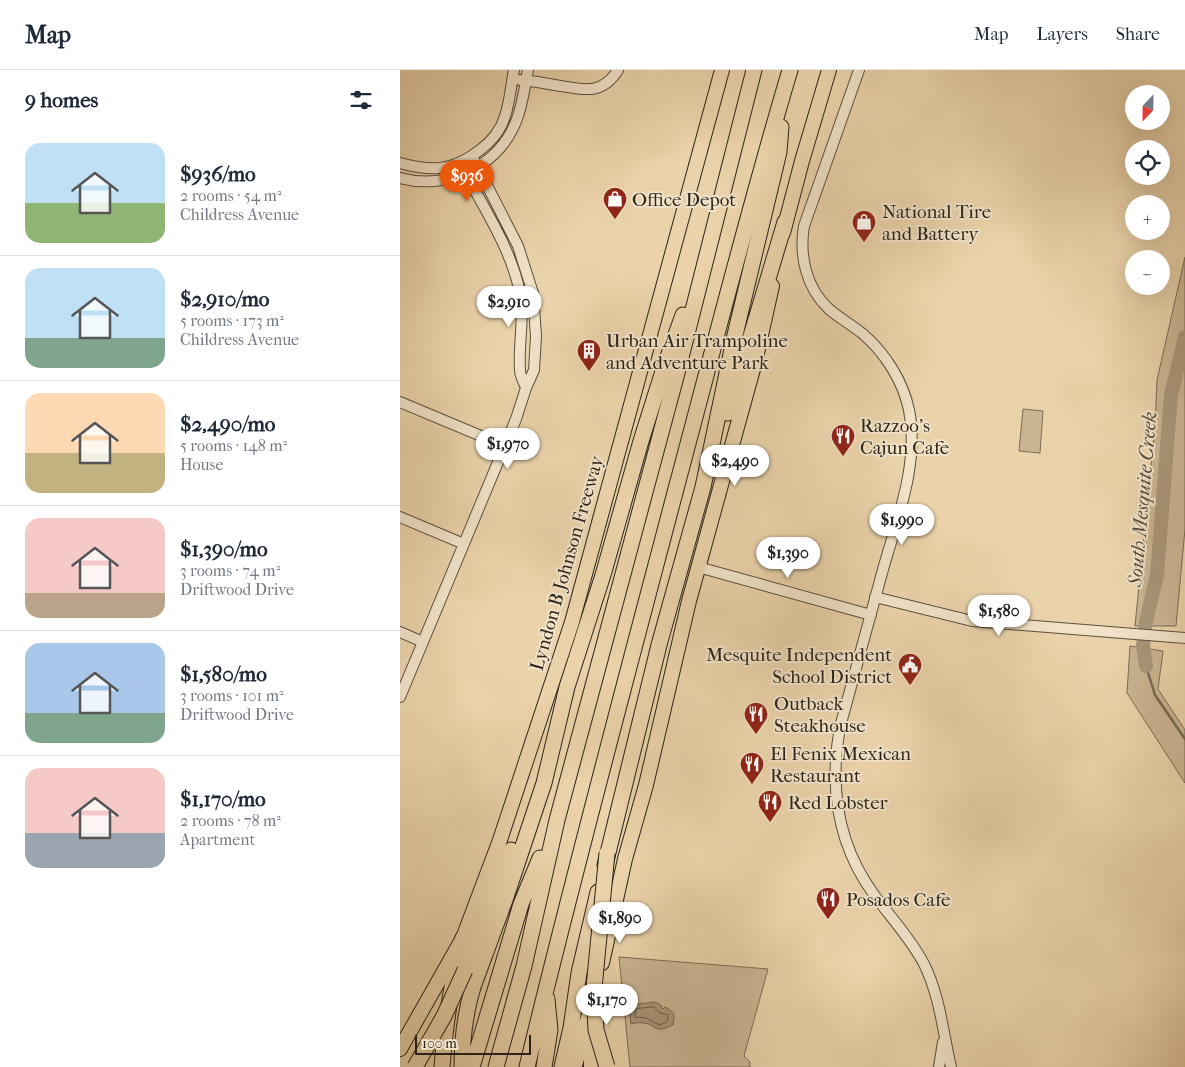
<!DOCTYPE html>
<meta charset="utf-8">
<style>
:root{--surface:#fff;--page:#f2f2f3;--text:#1f2937;--muted:#747a83;--line:#e0e1e3;--accent:#ea580c}
body{margin:0;font-family:"IM FELL French Canon",serif;background:var(--page);color:var(--text);height:100vh;display:flex;flex-direction:column;font-size:19px;white-space:nowrap}
*{box-sizing:border-box;margin:0}
p{font-size:16px;color:var(--muted)}
.icon{flex:none;width:28px;height:28px;fill:none;stroke:currentColor;stroke-width:2;stroke-linecap:round;stroke-linejoin:round}
.map{position:relative;flex:1;overflow:hidden}
.details{display:flex;flex-direction:column;background:var(--surface);width:400px}
.details>*{flex:none}
.needle{width:32px;rotate:202deg}
.fabs{position:absolute;left:725px;top:15px;display:grid;gap:10px}
.fabs a{display:grid;place-items:center;width:45px;height:45px;border-radius:50%;background:var(--surface);box-shadow:0 5px 20px #0002;font-size:25px}
.scale{position:absolute;left:15px;bottom:12px;width:116px;box-sizing:border-box;padding-left:5px;border:2px solid #2b231a;border-top:0;font-size:14px;line-height:18px;white-space:nowrap;color:#2b231a;-webkit-text-stroke:4px #f1e2c8;paint-order:stroke}
.price{position:absolute;translate:-50% -42px;padding:0 11px;border-radius:18px;background:#fff;color:#222;font-size:16px;line-height:32px;filter:drop-shadow(0 1px 2px #0008)}
.price::after{content:'';position:absolute;left:50%;top:30px;width:15px;height:11px;margin-left:-8px;background:inherit;clip-path:polygon(0 0,100% 0,50% 100%)}
.price.current{background:var(--accent);color:#fff}
ul{padding:0;list-style:none}
li{display:flex;align-items:center;gap:15px;height:125px;padding:0 25px}
li+li{border-top:1px solid var(--line)}
li span{display:grid;place-items:center;flex:none;width:140px;height:100px;border-radius:15px;color:#555}
li>.icon{margin-inline-start:auto}
span .icon{width:60px;height:60px;fill:#fffc;stroke-width:1}
li b{font-size:21px}
h2{display:flex;justify-content:space-between;align-items:center;height:60px;padding:0 25px;font-size:21px}
header{display:flex;align-items:center;gap:30px;box-sizing:border-box;height:70px;padding:0 25px;background:var(--surface);border-bottom:1px solid var(--line)}
header strong{font-size:24px}
nav{display:flex;gap:28px;margin-inline-start:auto;font-size:18px}
main{display:flex;flex:1;min-height:0}
.map>svg:first-child{display:block}
.green{fill:#cab492;stroke:#7a6c56}
.water{fill:#a99679;stroke:#776853}
.lines{fill:none;stroke-linecap:round;stroke-linejoin:round}
.shore{stroke:#6a5c4a;stroke-width:1}
.stream{stroke:#776853;stroke-width:2.5}
.river{stroke:#a99679;stroke-width:14}
.minor-casing{stroke:#5b4f3e;stroke-width:12}
.major-casing{stroke:#2b231a;stroke-width:16}
.highway-casing{stroke:#2b231a;stroke-width:17}
.minor{stroke:#f1e2c8;stroke-width:10}
.major{stroke:#ead2aa;stroke-width:14}
.highway{stroke:#ead2aa;stroke-width:15}
.highway-bridge-casing{stroke:#2b231a;stroke-width:17;stroke-linecap:butt}
.highway-bridge{stroke:#ead2aa;stroke-width:15}
.labels{text-anchor:middle;stroke-width:4;stroke-linejoin:round;paint-order:stroke}
.poi-label{font-size:19px;fill:#2b231a;stroke:#f1e2c8;text-anchor:start}
.street-label{font-size:19px;fill:#2b231a;stroke:#f1e2c8}
.water-label{font-size:20px;font-style:italic;fill:#574b3b;stroke:#f1e2c8}
</style>
<header>
<strong>Map</strong>
<nav><a>Map</a><a>Layers</a><a>Share</a></nav>
</header>
<main>
<section class="details">
<h2>9 homes<svg class="icon" aria-label="filters" viewBox="0 0 24 24"><path d="M4 7h16M4 17h16"/><circle cx="9" cy="7" r="2"/><circle cx="15" cy="17" r="2"/></svg></h2>
<ul>
<li><span style="background:linear-gradient(#bfe0f5 60%,#8fb573 0)"><svg class="icon" aria-label="home" viewBox="0 0 24 24"><path d="M3 11l9-7 9 7M6 9v11h12V9"/></svg></span><div><b>$936/mo</b><p>2 rooms · 54 m²</p><p>Childress Avenue</p></div></li>
<li><span style="background:linear-gradient(#bfe0f5 70%,#7fa58c 0)"><svg class="icon" aria-label="home" viewBox="0 0 24 24"><path d="M3 11l9-7 9 7M6 9v11h12V9"/></svg></span><div><b>$2,910/mo</b><p>5 rooms · 173 m²</p><p>Childress Avenue</p></div></li>
<li><span style="background:linear-gradient(#ffd9b3 60%,#c2b280 0)"><svg class="icon" aria-label="home" viewBox="0 0 24 24"><path d="M3 11l9-7 9 7M6 9v11h12V9"/></svg></span><div><b>$2,490/mo</b><p>5 rooms · 148 m²</p><p>House</p></div></li>
<li><span style="background:linear-gradient(#f6c9c9 75%,#b9a48a 0)"><svg class="icon" aria-label="home" viewBox="0 0 24 24"><path d="M3 11l9-7 9 7M6 9v11h12V9"/></svg></span><div><b>$1,390/mo</b><p>3 rooms · 74 m²</p><p>Driftwood Drive</p></div></li>
<li><span style="background:linear-gradient(#a9c7e8 70%,#7fa58c 0)"><svg class="icon" aria-label="home" viewBox="0 0 24 24"><path d="M3 11l9-7 9 7M6 9v11h12V9"/></svg></span><div><b>$1,580/mo</b><p>3 rooms · 101 m²</p><p>Driftwood Drive</p></div></li>
<li><span style="background:linear-gradient(#f6c9c9 65%,#9aa5b1 0)"><svg class="icon" aria-label="home" viewBox="0 0 24 24"><path d="M3 11l9-7 9 7M6 9v11h12V9"/></svg></span><div><b>$1,170/mo</b><p>2 rooms · 78 m²</p><p>Apartment</p></div></li>
</ul>
</section>
<div class="map">
<svg width="785" height="997" viewBox="0 0 785 997">
<rect width="100%" height="100%" fill="#ead2aa"/>
<filter id="stains"><feTurbulence type="fractalNoise" baseFrequency=".004" numOctaves="4"/><feColorMatrix values="0 0 0 0 .2 0 0 0 0 .09 0 0 0 0 .02 0 0 0 .5 -.17"/></filter>
<radialGradient id="worn" r=".72"><stop offset=".6" stop-color="#630" stop-opacity="0"/><stop offset="1" stop-color="#630" stop-opacity=".3"/></radialGradient>
<path class="green" d="M785,187V459L776,556H735L755,356L757,310Z
M623,339L643,341L640,383L619,381Z
M730,576L763,581L758,619L785,660V713L727,623Z
M219,887L368,899L344,986L350,992V997H230Z"/>
<path class="water" d="M255,932L262,936L261,938L263,939L265,937C277,943 274,947 273,955C252,965 258,954 243,953C239,952 235,953 231,954L229,935Z"/>
<g class="lines">
<path class="shore" d="M254,937L260,943L268,945L267,952L259,955L246,948L235,947L236,939Z"/>
<path class="stream" d="M746,596L755,625L785,669"/>
<path class="river" d="M746,596L743,576L746,551L757,505L771,325L785,267"/>
<defs>
<path id="minor" d="M459,0L404,156C399,185 406,218 429,239C439,248 452,255 463,264C485,283 503,311 509,340C520,393 496,452 482,503C468,554 454,605 440,657C429,718 437,775 475,826C492,849 511,869 524,894C540,926 543,963 551,997
M120,10C132,11 144,13 155,15C181,19 201,27 218,0
M0,93C32,102 53,101 80,80C92,71 101,60 105,46C110,31 111,15 114,0
M60,93C81,134 111,177 120,223C125,248 118,274 120,300C120,306 124,312 126,318
M0,108C49,121 102,95 118,46C123,31 125,15 128,0
M0,332L105,376
M0,447L64,474
M298,497L471,545
M475,527L572,551L785,568
M0,562L23,572
M0,627L116,349L126,318L134,300L136,266L133,223L118,176L72,86
M539,997L543,972"/>
<path id="major" d="M383,163L402,91L429,0
M202,893L225,789L246,715L289,531L355,292L372,216
M0,979L63,868L100,770L172,552L322,0
M191,997V983L193,954"/>
<path id="highway" d="M328,343L385,152
M205,795L259,575L303,417L335,265L379,82L381,57
M65,900L111,780
M42,997C45,953 52,910 63,868
M62,997C62,970 65,943 73,917L105,830L144,713L167,617L203,505L241,371L264,298L283,245
M72,997L121,834L140,788
M96,997L124,896L157,750L277,303L354,0
M127,997C174,802 226,609 277,415C314,277 349,137 390,0
M144,997L150,960L147,929
M162,997L171,958L179,903L198,822
M174,997L194,929"/>
</defs>
<use href="#minor" class="minor-casing"/>
<use href="#major" class="major-casing"/>
<use href="#highway" class="highway-casing"/>
<use href="#minor" class="minor"/>
<use href="#major" class="major"/>
<use href="#highway" class="highway"/>
<defs>
<path id="highway-bridge" d="M15,997L44,946L65,900
M207,997L196,960L194,918L207,783"/>
</defs>
<use href="#highway-bridge" class="highway-bridge-casing"/>
<use href="#highway-bridge" class="highway-bridge"/>
</g>
<defs>
<symbol id="shop-pin" viewBox="-11 -11 22 30"><path d="M0 17L-7.5 6A9.5 9.5 0 1 1 7.5 6Z" fill="#8f2418" stroke="#f1e2c8"/><path d="M-5-2.5h2.3a2.7 3.5 0 0 1 5.4 0H5L5.5 6h-11ZM-1.5-2.5h3a1.5 2.3 0 0 0-3 0Z" fill="#fff"/></symbol>
<symbol id="building-pin" viewBox="-11 -11 22 30"><path d="M0 17L-7.5 6A9.5 9.5 0 1 1 7.5 6Z" fill="#8f2418" stroke="#f1e2c8"/><path d="M-4-6H4V6H1V3H-1V6H-4ZM-2.5-4.3h1.7v1.8h-1.7ZM.8-4.3h1.7v1.8H.8ZM-2.5-1h1.7V.8h-1.7ZM.8-1h1.7V.8H.8Z" fill="#fff"/></symbol>
<symbol id="restaurant-pin" viewBox="-11 -11 22 30"><path d="M0 17L-7.5 6A9.5 9.5 0 1 1 7.5 6Z" fill="#8f2418" stroke="#f1e2c8"/><path d="M-5-6h1v4h1v-4h1v4h1v-4h1v5L-1.5 .5V6h-2V.5L-5-1ZM5-6V6H3V1.5H1.5Q1.5-4 5-6Z" fill="#fff"/></symbol>
<symbol id="civic-pin" viewBox="-11 -11 22 30"><path d="M0 17L-7.5 6A9.5 9.5 0 1 1 7.5 6Z" fill="#8f2418" stroke="#f1e2c8"/><path d="M-.6-6.5H3V-4.5H.6V-3L4-1V1h2V6H-6V1h2V-1L-.6-3ZM-1.2 2.5V6h2.4V2.5Z" fill="#fff"/></symbol>
</defs>
<g fill-rule="evenodd">
<use href="#shop-pin" x="201" y="115" width="28" height="38"/>
<use href="#shop-pin" x="450" y="138" width="28" height="38"/>
<use href="#building-pin" x="175" y="267" width="28" height="38"/>
<use href="#restaurant-pin" x="429" y="352" width="28" height="38"/>
<use href="#civic-pin" x="496" y="581" width="28" height="38"/>
<use href="#restaurant-pin" x="342" y="630" width="28" height="38"/>
<use href="#restaurant-pin" x="338" y="680" width="28" height="38"/>
<use href="#restaurant-pin" x="356" y="718" width="28" height="38"/>
<use href="#restaurant-pin" x="414" y="815" width="28" height="38"/>
</g>
<g class="labels">
<g class="poi-label">
<text x="232" y="136">Office Depot</text>
<text x="482" y="148">National Tire<tspan x="482" dy="22">and Battery</tspan></text>
<text x="206" y="277">Urban Air Trampoline<tspan x="206" dy="22">and Adventure Park</tspan></text>
<text x="460" y="362">Razzoo's<tspan x="460" dy="22">Cajun Cafe</tspan></text>
<text x="492" y="591" text-anchor="end">Mesquite Independent<tspan x="492" dy="22">School District</tspan></text>
<text x="374" y="640">Outback<tspan x="374" dy="22">Steakhouse</tspan></text>
<text x="370" y="690">El Fenix Mexican<tspan x="370" dy="22">Restaurant</tspan></text>
<text x="388" y="739">Red Lobster</text>
<text x="446" y="836">Posados Cafe</text>
</g>
<g class="street-label">
<text transform="translate(166 493) rotate(-74)" y="7">Lyndon B Johnson Freeway</text>
</g>
<g class="water-label">
<text transform="translate(742 429) rotate(-85)" y="7">South Mesquite Creek</text>
</g>
</g>
<rect width="100%" height="100%" filter="url(#stains)"/>
<rect width="100%" height="100%" fill="url(#worn)"/>
</svg>
<div class="fabs">
<a><svg class="needle" viewBox="-14 -14 28 28"><path d="M0-13l5 13h-10z" fill="#e53935"/><path d="M0 13l5-13h-10z" fill="#747a83"/></svg></a>
<a><svg class="icon" aria-label="locate" viewBox="0 0 24 24"><circle cx="12" cy="12" r="6"/><path d="M12 2v4M12 18v4M2 12h4M18 12h4"/></svg></a>
<a>+</a>
<a>−</a>
</div>
<div class="scale">100 m</div>
<b class="price current" style="left:67px;top:132px">$936</b>
<b class="price" style="left:109px;top:258px">$2,910</b>
<b class="price" style="left:108px;top:400px">$1,970</b>
<b class="price" style="left:335px;top:417px">$2,490</b>
<b class="price" style="left:502px;top:476px">$1,990</b>
<b class="price" style="left:388px;top:509px">$1,390</b>
<b class="price" style="left:599px;top:567px">$1,580</b>
<b class="price" style="left:220px;top:874px">$1,890</b>
<b class="price" style="left:207px;top:956px">$1,170</b>
</div>
</main>
